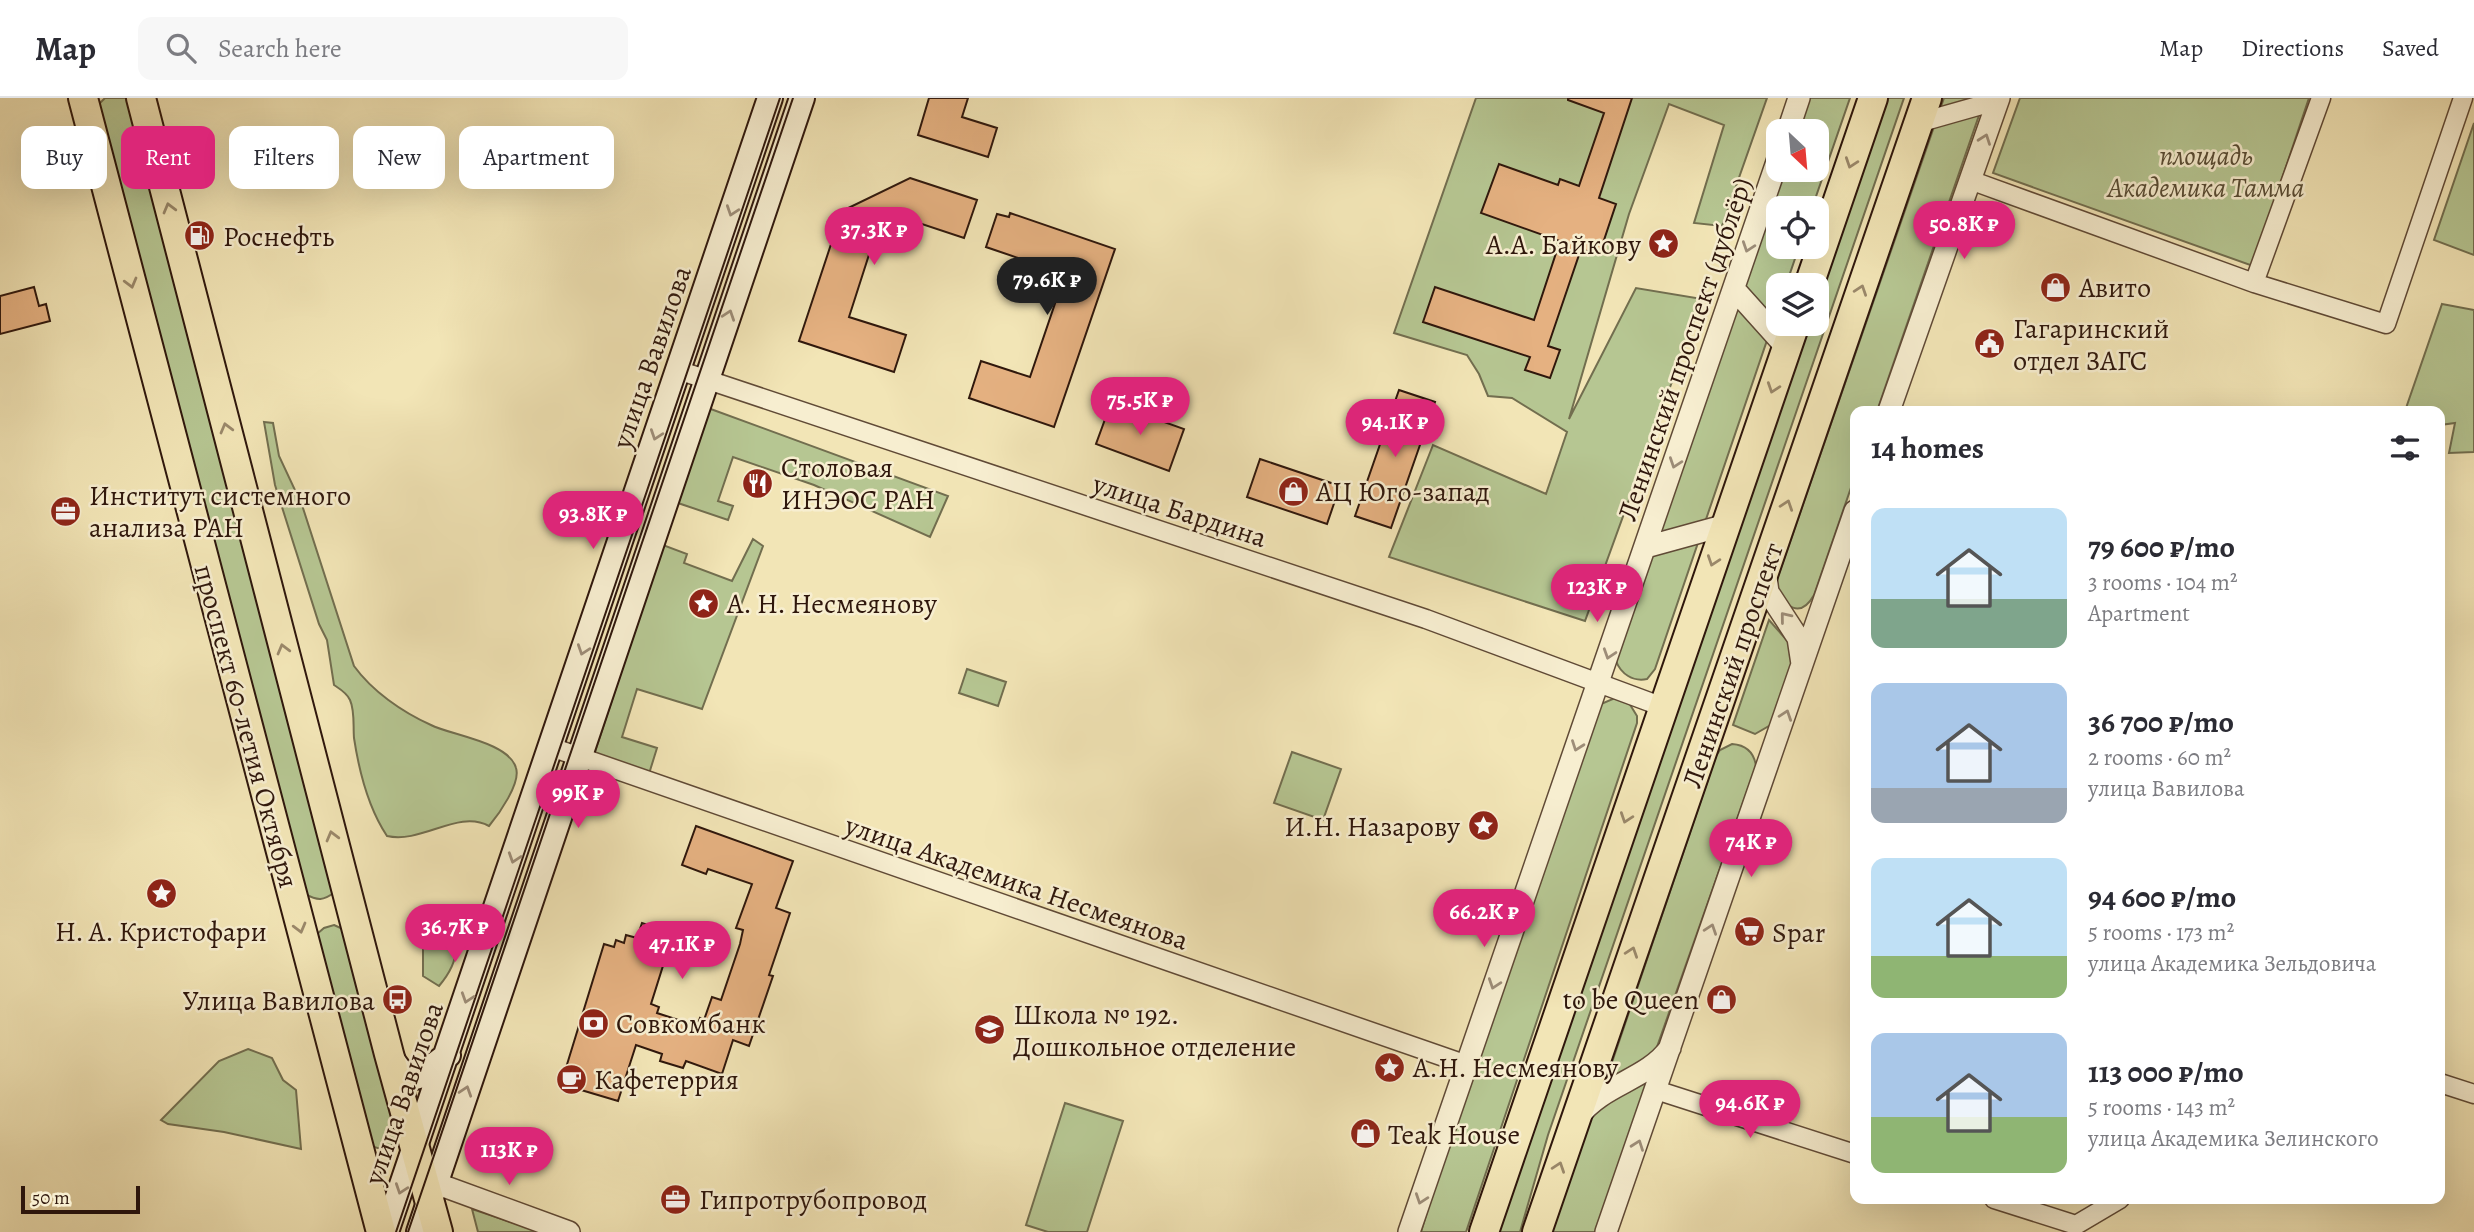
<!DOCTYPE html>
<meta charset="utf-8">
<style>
:root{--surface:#fff;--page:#f7f7f7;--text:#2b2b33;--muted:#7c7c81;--line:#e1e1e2;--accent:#db2777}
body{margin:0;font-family:Alegreya,serif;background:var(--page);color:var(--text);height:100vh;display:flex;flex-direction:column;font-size:26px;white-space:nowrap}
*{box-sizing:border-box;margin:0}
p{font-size:23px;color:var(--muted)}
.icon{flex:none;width:38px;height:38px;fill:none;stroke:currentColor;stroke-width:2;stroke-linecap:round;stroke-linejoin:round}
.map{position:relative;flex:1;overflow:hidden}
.drawer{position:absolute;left:1850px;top:308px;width:595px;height:798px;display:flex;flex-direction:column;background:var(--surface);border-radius:14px;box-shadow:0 7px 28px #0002}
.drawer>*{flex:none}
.hud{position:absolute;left:21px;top:28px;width:665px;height:63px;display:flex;gap:14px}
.needle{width:46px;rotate:154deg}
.fabs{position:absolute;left:1766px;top:21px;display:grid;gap:14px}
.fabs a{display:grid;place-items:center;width:63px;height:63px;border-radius:14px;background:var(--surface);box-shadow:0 7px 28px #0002;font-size:35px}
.scale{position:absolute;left:21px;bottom:18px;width:119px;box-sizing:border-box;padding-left:7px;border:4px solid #2f170c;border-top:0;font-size:19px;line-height:24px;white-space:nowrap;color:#2f170c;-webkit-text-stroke:5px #f7eed0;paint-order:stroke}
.price{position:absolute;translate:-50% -60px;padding:0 16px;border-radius:24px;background:var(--accent);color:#fff;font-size:23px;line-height:46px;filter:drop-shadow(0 2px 4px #0008)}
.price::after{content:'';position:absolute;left:50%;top:42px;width:21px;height:16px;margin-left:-10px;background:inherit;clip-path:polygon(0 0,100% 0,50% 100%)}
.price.current{background:#222;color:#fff}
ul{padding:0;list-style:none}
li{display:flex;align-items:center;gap:21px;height:175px;padding:0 21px}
li span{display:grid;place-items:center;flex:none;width:196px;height:140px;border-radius:14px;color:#555}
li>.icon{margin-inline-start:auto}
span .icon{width:84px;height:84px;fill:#fffc;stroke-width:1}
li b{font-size:30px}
h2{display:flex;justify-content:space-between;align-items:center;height:84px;padding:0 21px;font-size:30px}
.tag{padding:0 24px;border-radius:14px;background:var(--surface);box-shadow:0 7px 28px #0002;font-size:24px;line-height:63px}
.tag.current{background:var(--accent);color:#fff}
header{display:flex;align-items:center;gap:42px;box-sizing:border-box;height:98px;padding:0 35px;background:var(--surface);border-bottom:2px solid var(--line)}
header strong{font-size:33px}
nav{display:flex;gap:38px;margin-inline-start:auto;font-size:24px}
.search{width:490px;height:63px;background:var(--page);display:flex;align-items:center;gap:18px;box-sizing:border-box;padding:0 24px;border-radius:14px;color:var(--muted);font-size:26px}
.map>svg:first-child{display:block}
.green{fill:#b6c692;stroke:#726e4f;stroke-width:2}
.building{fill:#e5b181;stroke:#2f170c;stroke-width:2}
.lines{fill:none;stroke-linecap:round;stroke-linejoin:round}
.minor-casing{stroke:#604a36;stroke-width:21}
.tertiary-casing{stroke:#604a36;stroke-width:24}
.secondary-casing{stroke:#2f170c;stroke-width:28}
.primary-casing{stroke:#2f170c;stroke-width:32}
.minor{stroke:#f7eed0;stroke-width:18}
.tertiary{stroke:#f7eed0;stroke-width:21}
.secondary{stroke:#f7eed0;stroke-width:24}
.primary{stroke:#f2e5b6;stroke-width:28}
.tram{stroke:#2f170c;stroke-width:2}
.oneway{stroke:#9d8d78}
.oneway2{stroke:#9a886a}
.labels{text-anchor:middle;stroke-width:5;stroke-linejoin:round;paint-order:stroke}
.park-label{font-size:28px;font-style:italic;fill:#584c34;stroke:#f7eed0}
.poi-label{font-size:28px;fill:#2f170c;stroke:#f7eed0;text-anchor:start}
.street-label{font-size:28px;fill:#2f170c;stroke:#f7eed0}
</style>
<header>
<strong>Map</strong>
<div class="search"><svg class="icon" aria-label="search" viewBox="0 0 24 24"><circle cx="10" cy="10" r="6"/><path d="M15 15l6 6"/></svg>Search here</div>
<nav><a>Map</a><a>Directions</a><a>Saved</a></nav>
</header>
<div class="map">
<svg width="2474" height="1134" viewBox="0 0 2474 1134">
<rect width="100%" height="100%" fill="#f2e5b6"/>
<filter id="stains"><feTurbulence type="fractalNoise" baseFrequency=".00286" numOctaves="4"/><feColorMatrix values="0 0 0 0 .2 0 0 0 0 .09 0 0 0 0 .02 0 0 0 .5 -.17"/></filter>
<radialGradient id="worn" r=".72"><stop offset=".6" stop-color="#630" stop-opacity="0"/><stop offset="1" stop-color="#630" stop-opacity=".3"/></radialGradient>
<path class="green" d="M105,0H132L335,794C323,803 318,803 305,796L99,6Z
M1476,0H1767L1722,128L1694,125L1724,27L1669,6L1629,116L1569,321L1636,190L1702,201L1585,523L1389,459L1433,347L1546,396L1567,334L1512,300L1488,298L1479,276L1467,257L1394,235Z
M1807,0H1850L1812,110H1778V149H1799L1786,187H1778V210L1655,571L1647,581C1633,584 1621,576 1616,563L1782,72H1816V33H1796Z
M1887,0H1904L1548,1037L1520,1134H1496L1809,226H1816L1817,205Z
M1944,0H1985L1877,313H1855V378L1814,497C1800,522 1785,508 1774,490Z
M2020,0H2309L2253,168L1993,75Z
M2474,25V157L2434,142Z
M2442,206L2474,212V354L2449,355L2455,325L2440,327V313H2405Z
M708,310L948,398L930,439L814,387L733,359L718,403L733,408L728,422L678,405Z
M264,324L273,325L279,358L302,407L354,568C372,593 402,614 431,627C450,637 509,644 516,670C521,685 499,716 489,728C458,711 422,746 387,738C369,711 359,673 354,640C353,628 355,613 350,602C347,595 340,591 334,587L327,542L319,526L275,387Z
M753,441L763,448L702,611L637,591L622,639L657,650L648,679L593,660L663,447L687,456L684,465L732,483Z
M1769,522L1798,555L1774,625L1755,636L1733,627Z
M967,571L1006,584L998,608L959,595Z
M1615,600L1629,605L1637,618V625L1466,1134H1421L1445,1054L1601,606Z
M1732,646C1746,647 1754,654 1756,668L1652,963L1606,982L1716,658L1720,652Z
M1292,654L1341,671L1323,722L1274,705Z
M334,827L345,832L396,1022L397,1039L388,1053L374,1049L365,1037L317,836L324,830Z
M447,838L455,842C459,859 450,875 439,888L423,878V845Z
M248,951L272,960L283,982L296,992L301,1051L224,1034L168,1026L161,1022L219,963Z
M1644,986H1650L1597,1134H1551L1593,1013L1618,995Z
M1065,1005L1123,1023L1087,1134H1048L1026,1127Z
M472,1111L541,1134H478Z"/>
<path class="building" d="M929,0H968L962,19L997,30L988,59L918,37Z
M1568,0H1632L1599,100L1616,106L1599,157L1581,151L1548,248L1560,252L1550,280L1525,272L1530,259L1423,224L1435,189L1534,222L1560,143L1481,115L1499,66L1558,87L1560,81L1579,88L1604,15L1568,2Z
M910,80L977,102L964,140L910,122L875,138L849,219L906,237L894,274L799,243L842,113Z
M1010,115L1115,151L1054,329L969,300L981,263L1030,279L1065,176L986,149L997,116L1009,119Z
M34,189L39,208L46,206L50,223L0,236V198Z
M1399,292L1435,304L1391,430L1355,418Z
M1111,305L1184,331L1169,373L1096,346Z
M1260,361L1340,388L1327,426L1247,399Z
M696,728L793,763L776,810L790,815L769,877L773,878L749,948L733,942L722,976L686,963L683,970L660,963L662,956L636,947L618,1003L561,986L604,846L614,849L616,842L624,845L626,837L637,840L642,825L666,833L659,852L667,855L651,906L659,909L657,915L697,928L700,920L704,922L712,899L721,902L740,846L743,832L736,830L752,786L708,771L706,776L682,767Z"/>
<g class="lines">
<defs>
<path id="minor" d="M1918,25L1999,2
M1970,82L2254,185L2386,226L2463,0
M2254,185L2321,0
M678,272L1426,521L1663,609
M551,649L1467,967
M2440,985L2474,996
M1656,992L1855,1056
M1994,1101L2076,1127L2120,1101"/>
<path id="tertiary" d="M1788,33L1799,0
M1734,191L1787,250
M1889,313L1999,0
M1646,449L1726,427
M1765,472L1768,494L1798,540L1802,566
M1579,1018C1603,986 1647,982 1670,950
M435,1085L569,1134
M1409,1134L1778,61
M1606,1134L1855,413"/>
<path id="secondary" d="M389,956C412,997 421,975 448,957
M386,1134L770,0
M419,1134L802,0"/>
<path id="primary" d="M83,0L381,1134
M141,0L389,956L438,1134
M1809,187L1873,0
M1484,1134L1795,226
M1537,1134L1927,0"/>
</defs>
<use href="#minor" class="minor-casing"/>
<use href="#tertiary" class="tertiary-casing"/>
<use href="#secondary" class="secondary-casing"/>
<use href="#primary" class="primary-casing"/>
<use href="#minor" class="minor"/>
<use href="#tertiary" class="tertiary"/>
<use href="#secondary" class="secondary"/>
<use href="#primary" class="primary"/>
<path class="tram" d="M396,1134L780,0
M408,1134L793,0"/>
</g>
<defs><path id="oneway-chevron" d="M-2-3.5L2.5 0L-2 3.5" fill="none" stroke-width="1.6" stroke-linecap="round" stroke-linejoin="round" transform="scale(1.75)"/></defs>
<g class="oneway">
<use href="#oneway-chevron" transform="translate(1985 41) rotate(-70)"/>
<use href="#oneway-chevron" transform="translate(732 113) rotate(109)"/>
<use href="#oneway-chevron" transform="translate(1748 149) rotate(109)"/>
<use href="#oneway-chevron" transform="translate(729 217) rotate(-71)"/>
<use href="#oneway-chevron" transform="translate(656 337) rotate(109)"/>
<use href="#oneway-chevron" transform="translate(1675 365) rotate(109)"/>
<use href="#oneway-chevron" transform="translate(1785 519) rotate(-129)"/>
<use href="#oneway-chevron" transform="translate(583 552) rotate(109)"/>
<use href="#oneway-chevron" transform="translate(1609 556) rotate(108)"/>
<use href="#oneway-chevron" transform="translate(1786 617) rotate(-71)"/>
<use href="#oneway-chevron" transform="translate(1577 648) rotate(110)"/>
<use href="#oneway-chevron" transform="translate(514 760) rotate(108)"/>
<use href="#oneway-chevron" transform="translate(1711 831) rotate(-71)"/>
<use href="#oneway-chevron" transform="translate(1494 886) rotate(109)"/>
<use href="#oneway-chevron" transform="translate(467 900) rotate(108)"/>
<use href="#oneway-chevron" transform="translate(466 993) rotate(-72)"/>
<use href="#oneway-chevron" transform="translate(1638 1047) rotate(-70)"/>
<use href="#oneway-chevron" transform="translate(401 1091) rotate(109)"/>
<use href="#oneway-chevron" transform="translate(1421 1101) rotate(109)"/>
</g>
<g class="oneway2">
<use href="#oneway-chevron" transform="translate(1851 65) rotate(109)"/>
<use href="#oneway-chevron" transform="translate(169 110) rotate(-105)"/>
<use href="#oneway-chevron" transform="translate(131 185) rotate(75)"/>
<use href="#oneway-chevron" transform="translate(1861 192) rotate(-71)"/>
<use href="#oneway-chevron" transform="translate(1773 290) rotate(109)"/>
<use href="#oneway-chevron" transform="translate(226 330) rotate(-105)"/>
<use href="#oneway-chevron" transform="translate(1787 407) rotate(-71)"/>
<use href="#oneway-chevron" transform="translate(1713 463) rotate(109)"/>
<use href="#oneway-chevron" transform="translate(283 551) rotate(-105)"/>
<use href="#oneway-chevron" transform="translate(1626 720) rotate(109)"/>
<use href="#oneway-chevron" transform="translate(332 738) rotate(-105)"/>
<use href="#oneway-chevron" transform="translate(300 830) rotate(75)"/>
<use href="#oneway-chevron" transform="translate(1632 854) rotate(-71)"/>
<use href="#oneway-chevron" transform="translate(1559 1069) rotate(-71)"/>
</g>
<defs>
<symbol id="fuel-disc" viewBox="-11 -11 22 22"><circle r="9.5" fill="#8f2418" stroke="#f7eed0"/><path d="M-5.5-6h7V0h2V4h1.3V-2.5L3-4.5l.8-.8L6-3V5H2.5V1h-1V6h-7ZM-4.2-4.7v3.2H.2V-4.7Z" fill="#fff"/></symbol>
<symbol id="sight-disc" viewBox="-11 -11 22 22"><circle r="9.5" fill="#8f2418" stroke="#f7eed0"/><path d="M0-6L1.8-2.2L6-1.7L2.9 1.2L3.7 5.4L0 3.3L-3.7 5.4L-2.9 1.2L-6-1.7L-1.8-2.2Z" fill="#fff"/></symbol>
<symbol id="shop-disc" viewBox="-11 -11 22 22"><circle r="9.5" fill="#8f2418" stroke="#f7eed0"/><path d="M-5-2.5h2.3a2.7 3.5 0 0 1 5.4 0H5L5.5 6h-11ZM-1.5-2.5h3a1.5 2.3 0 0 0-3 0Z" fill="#fff"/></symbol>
<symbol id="civic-disc" viewBox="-11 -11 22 22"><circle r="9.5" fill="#8f2418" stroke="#f7eed0"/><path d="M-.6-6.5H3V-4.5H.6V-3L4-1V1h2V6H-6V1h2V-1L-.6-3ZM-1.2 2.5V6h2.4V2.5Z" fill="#fff"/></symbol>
<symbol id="restaurant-disc" viewBox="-11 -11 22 22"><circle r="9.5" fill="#8f2418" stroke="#f7eed0"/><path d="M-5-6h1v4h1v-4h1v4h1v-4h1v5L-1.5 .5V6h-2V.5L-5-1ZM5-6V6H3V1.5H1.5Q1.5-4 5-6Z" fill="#fff"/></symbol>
<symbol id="office-disc" viewBox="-11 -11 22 22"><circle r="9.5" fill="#8f2418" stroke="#f7eed0"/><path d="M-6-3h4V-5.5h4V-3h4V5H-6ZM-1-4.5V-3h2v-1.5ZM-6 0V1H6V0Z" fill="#fff"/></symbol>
<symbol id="supermarket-disc" viewBox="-11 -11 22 22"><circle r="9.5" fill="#8f2418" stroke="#f7eed0"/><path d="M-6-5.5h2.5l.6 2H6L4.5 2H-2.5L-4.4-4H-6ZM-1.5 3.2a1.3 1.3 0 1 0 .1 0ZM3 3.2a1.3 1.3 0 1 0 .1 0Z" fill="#fff"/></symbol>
<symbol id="bus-disc" viewBox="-11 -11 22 22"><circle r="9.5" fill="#8f2418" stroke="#f7eed0"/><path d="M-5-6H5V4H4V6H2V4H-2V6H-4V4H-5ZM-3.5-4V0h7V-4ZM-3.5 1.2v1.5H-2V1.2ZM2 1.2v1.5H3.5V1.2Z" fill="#fff"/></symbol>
<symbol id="bank-disc" viewBox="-11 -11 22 22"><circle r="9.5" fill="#8f2418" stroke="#f7eed0"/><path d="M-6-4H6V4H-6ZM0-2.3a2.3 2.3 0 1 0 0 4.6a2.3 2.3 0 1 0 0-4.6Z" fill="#fff"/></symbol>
<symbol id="school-disc" viewBox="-11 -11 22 22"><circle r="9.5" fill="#8f2418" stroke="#f7eed0"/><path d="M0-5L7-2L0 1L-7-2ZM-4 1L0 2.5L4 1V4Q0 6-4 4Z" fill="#fff"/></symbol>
<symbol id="cafe-disc" viewBox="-11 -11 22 22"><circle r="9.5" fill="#8f2418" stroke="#f7eed0"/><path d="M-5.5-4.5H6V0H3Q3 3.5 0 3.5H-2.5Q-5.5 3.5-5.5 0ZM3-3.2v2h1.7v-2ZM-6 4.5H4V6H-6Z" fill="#fff"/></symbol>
</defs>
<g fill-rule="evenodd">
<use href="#fuel-disc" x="182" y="120" width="35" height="35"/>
<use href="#sight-disc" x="1646" y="128" width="35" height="35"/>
<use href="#shop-disc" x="2038" y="172" width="35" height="35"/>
<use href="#civic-disc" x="1972" y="228" width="35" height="35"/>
<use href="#restaurant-disc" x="740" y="368" width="35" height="35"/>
<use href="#shop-disc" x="1276" y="376" width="35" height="35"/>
<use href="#office-disc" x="48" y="396" width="35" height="35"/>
<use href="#sight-disc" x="686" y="488" width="35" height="35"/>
<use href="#sight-disc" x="1466" y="710" width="35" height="35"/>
<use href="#sight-disc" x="144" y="778" width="35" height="35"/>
<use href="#supermarket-disc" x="1732" y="816" width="35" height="35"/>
<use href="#shop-disc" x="1704" y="884" width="35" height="35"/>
<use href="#bus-disc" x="380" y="884" width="35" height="35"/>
<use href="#bank-disc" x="576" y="908" width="35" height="35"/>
<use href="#school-disc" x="972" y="914" width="35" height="35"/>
<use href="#sight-disc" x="1372" y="952" width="35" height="35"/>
<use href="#cafe-disc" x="554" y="964" width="35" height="35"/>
<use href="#shop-disc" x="1348" y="1018" width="35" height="35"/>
<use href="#office-disc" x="658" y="1084" width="35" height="35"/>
</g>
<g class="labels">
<g class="park-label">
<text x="2206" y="67">площадь<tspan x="2206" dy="32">Академика Тамма</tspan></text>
</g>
<g class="poi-label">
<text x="223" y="148">Роснефть</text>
<text x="1641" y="156" text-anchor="end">А.А. Байкову</text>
<text x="2079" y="199">Авито</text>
<text x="2013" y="240">Гагаринский<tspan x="2013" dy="32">отдел ЗАГС</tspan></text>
<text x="781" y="379">Столовая<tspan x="781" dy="32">ИНЭОС РАН</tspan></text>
<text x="1316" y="403">АЦ Юго-запад</text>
<text x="89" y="407">Институт системного<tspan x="89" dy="32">анализа РАН</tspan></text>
<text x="727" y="515">А. Н. Несмеянову</text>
<text x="1460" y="738" text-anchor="end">И.Н. Назарову</text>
<text x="161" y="843" text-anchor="middle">Н. А. Кристофари</text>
<text x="1772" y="844">Spar</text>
<text x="1699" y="911" text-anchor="end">to be Queen</text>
<text x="375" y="912" text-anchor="end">Улица Вавилова</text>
<text x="1013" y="926">Школа № 192.<tspan x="1013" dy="32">Дошкольное отделение</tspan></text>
<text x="616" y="935">Совкомбанк</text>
<text x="1413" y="979">А.Н. Несмеянову</text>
<text x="594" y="991">Кафетеррия</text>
<text x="1388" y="1046">Teak House</text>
<text x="699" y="1111">Гипротрубопровод</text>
</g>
<g class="street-label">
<text transform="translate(1684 251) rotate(-71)" y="10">Ленинский проспект (дублёр)</text>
<text transform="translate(651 259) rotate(-71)" y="10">улица Вавилова</text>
<text transform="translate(1180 412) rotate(18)" y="10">улица Бардина</text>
<text transform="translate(1732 567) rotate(-71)" y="10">Ленинский проспект</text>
<text transform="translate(247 628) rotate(75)" y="10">проспект 60-летия Октября</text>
<text transform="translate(1017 784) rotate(19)" y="10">улица Академика Несмеянова</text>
<text transform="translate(403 995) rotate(-71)" y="10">улица Вавилова</text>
</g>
</g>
<rect width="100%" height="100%" filter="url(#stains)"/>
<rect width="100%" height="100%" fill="url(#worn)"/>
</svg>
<div class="fabs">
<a><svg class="needle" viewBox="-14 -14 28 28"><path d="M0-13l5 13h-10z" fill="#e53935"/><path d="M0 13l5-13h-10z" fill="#7c7c81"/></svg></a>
<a><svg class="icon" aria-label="locate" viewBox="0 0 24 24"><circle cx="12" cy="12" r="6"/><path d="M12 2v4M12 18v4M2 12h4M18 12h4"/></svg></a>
<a><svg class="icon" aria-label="layers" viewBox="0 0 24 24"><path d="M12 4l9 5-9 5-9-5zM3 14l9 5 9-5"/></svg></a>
</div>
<div class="scale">50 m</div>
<b class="price" style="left:1964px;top:163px">50.8K ₽</b>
<b class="price" style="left:874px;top:169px">37.3K ₽</b>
<b class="price current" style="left:1047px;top:219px">79.6K ₽</b>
<b class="price" style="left:1140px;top:339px">75.5K ₽</b>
<b class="price" style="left:1395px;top:361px">94.1K ₽</b>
<b class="price" style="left:593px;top:453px">93.8K ₽</b>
<b class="price" style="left:1597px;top:526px">123K ₽</b>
<b class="price" style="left:578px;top:732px">99K ₽</b>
<b class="price" style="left:1751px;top:781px">74K ₽</b>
<b class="price" style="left:1484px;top:851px">66.2K ₽</b>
<b class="price" style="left:455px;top:866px">36.7K ₽</b>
<b class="price" style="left:682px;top:883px">47.1K ₽</b>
<b class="price" style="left:1750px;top:1042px">94.6K ₽</b>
<b class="price" style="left:509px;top:1089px">113K ₽</b>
<div class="hud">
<a class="tag">Buy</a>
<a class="tag current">Rent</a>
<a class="tag">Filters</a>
<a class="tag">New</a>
<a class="tag">Apartment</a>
</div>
<section class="drawer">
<h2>14 homes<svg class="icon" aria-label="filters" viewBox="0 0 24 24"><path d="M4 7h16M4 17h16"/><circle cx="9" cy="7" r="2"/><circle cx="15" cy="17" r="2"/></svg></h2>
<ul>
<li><span style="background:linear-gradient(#bfe0f5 65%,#7fa58c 0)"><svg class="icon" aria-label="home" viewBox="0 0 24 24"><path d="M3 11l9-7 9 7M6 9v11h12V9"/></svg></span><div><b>79 600 ₽/mo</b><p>3 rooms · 104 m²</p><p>Apartment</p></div></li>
<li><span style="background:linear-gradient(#a9c7e8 75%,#9aa5b1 0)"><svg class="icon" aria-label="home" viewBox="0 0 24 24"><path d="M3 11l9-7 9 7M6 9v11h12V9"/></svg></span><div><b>36 700 ₽/mo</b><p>2 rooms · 60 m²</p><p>улица Вавилова</p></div></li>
<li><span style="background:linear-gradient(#bfe0f5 70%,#8fb573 0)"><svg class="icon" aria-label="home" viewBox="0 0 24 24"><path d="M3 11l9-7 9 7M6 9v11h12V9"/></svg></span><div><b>94 600 ₽/mo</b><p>5 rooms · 173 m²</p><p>улица Академика Зельдовича</p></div></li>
<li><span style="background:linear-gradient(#a9c7e8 60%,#8fb573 0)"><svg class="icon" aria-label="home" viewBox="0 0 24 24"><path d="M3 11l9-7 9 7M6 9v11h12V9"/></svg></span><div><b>113 000 ₽/mo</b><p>5 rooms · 143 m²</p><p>улица Академика Зелинского</p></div></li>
</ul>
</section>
</div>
